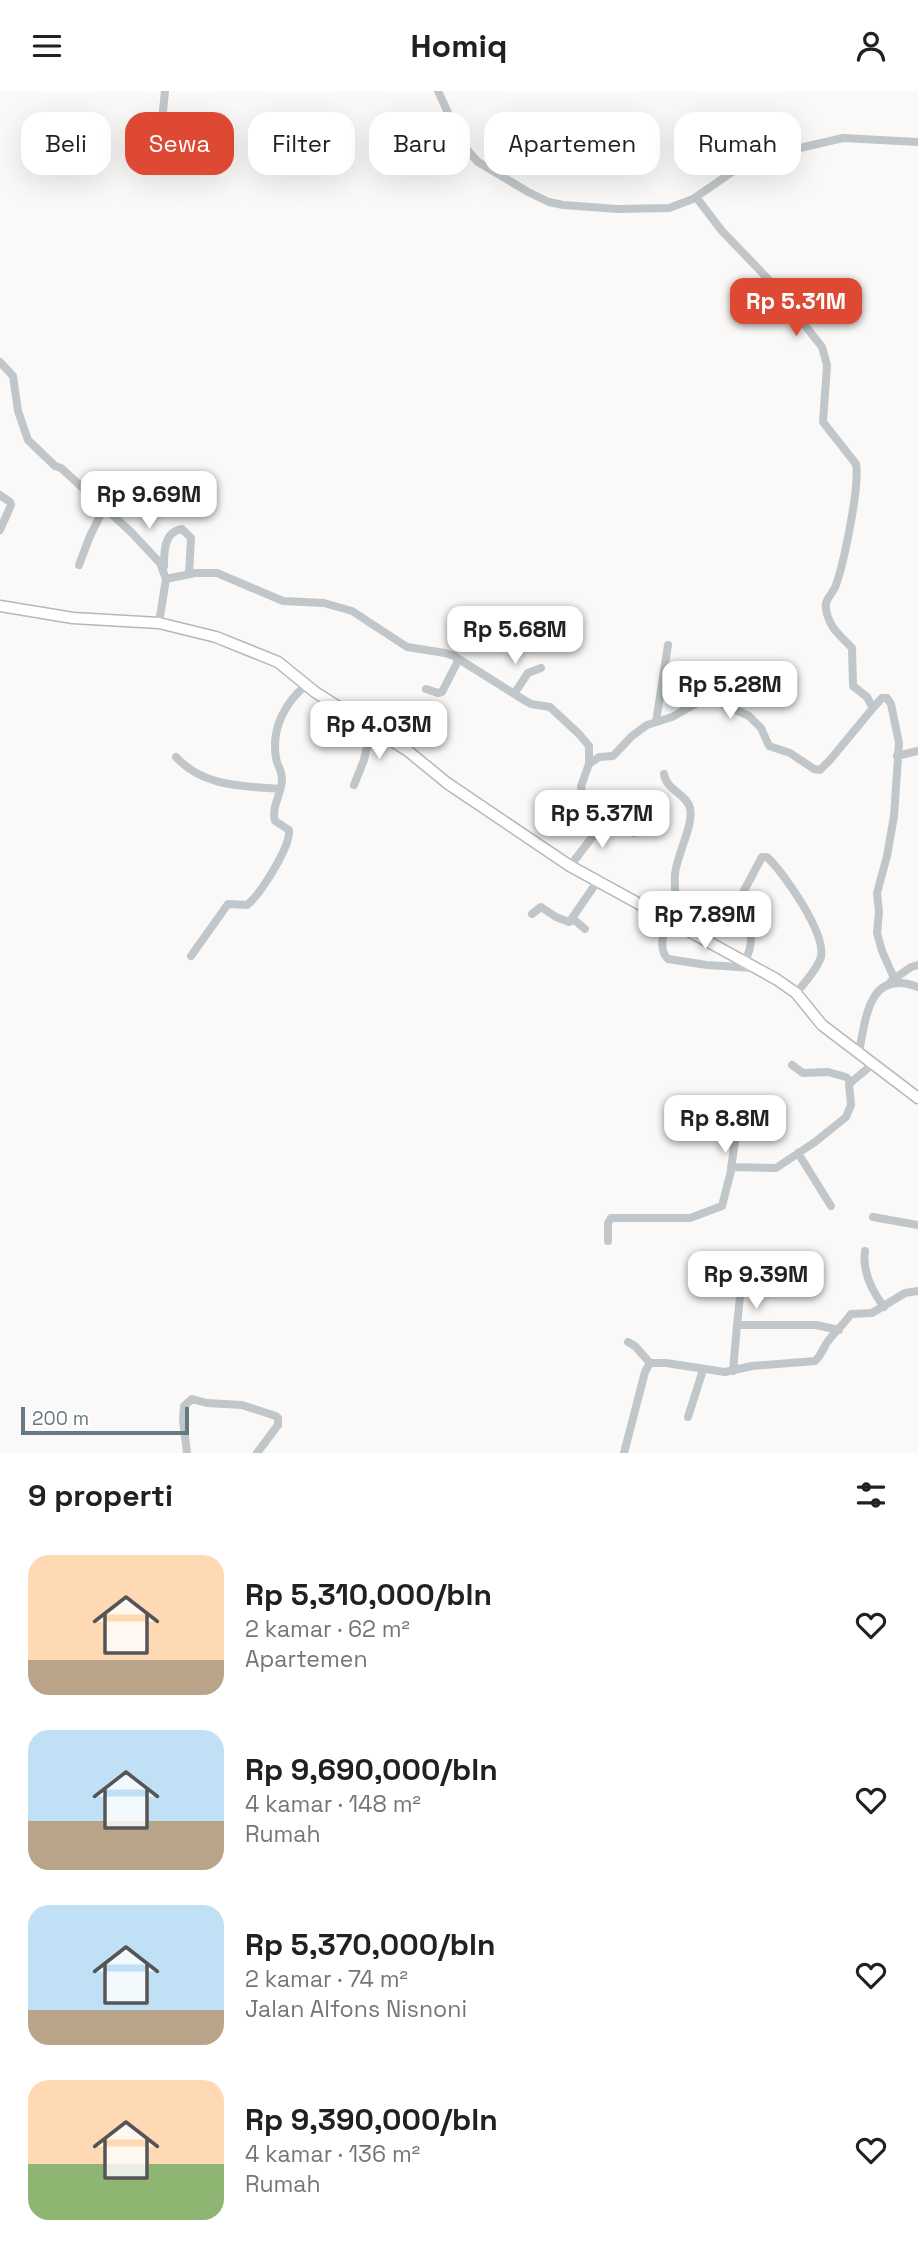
<!DOCTYPE html>
<html lang="id">
<meta charset="utf-8">
<style>
:root{--surface:#fff;--page:#f2f2f2;--text:#202124;--muted:#757577;--accent:#de4933}
body{margin:0;font-family:"Space Grotesk",sans-serif;background:var(--page);color:var(--text);height:100vh;display:flex;flex-direction:column;font-size:26px;white-space:nowrap}
*{box-sizing:border-box;margin:0}
p{font-size:23px;color:var(--muted)}
.icon{flex:none;width:38px;height:38px;fill:none;stroke:currentColor;stroke-width:2;stroke-linecap:round;stroke-linejoin:round}
.map{position:relative;height:1362px;overflow:hidden}
.details{display:flex;flex-direction:column;background:var(--surface);flex:1}
.details>*{flex:none}
.top-card{position:absolute;left:21px;top:21px;width:877px;height:63px;display:flex;gap:14px}
.scale{position:absolute;left:21px;bottom:18px;width:168px;box-sizing:border-box;padding-left:7px;border:4px solid #667881;border-top:0;font-size:19px;line-height:24px;white-space:nowrap;color:#667881;-webkit-text-stroke:5px #fff;paint-order:stroke}
.price{position:absolute;translate:-50% -60px;padding:0 16px;border-radius:14px;background:#fff;color:#222;font-size:23px;line-height:46px;filter:drop-shadow(0 2px 4px #0008)}
.price::after{content:'';position:absolute;left:50%;top:42px;width:21px;height:16px;margin-left:-10px;background:inherit;clip-path:polygon(0 0,100% 0,50% 100%)}
.price.active{background:var(--accent);color:#fff}
ul{padding:0;list-style:none}
li{display:flex;align-items:center;gap:21px;height:175px;padding:0 28px}
li span{display:grid;place-items:center;flex:none;width:196px;height:140px;border-radius:21px;color:#555}
li>.icon{margin-inline-start:auto}
span .icon{width:84px;height:84px;fill:#fffc;stroke-width:1}
li b{font-size:30px}
h2{display:flex;justify-content:space-between;align-items:center;height:84px;padding:0 28px;font-size:30px}
.chip{padding:0 24px;border-radius:21px;background:var(--surface);box-shadow:0 7px 28px #0002;font-size:24px;line-height:63px}
.chip.active{background:var(--accent);color:#fff}
header{display:flex;justify-content:space-between;align-items:center;height:91px;padding:0 28px;background:var(--surface);font-size:32px;font-weight:700}
.map>svg:first-child{display:block}
.lines{fill:none;stroke-linecap:round;stroke-linejoin:round}
.major-casing{stroke:#b2b8bb;stroke-width:13}
.minor{stroke:#c0c6c9;stroke-width:8}
.major{stroke:#fff;stroke-width:10}
</style>
<header><svg class="icon" aria-label="menu" viewBox="0 0 24 24"><path d="M4 6h16M4 12h16M4 18h16"/></svg>Homiq<svg class="icon" aria-label="person" viewBox="0 0 24 24"><circle cx="12" cy="8" r="4"/><path d="M4 21q1-7 8-7t8 7"/></svg></header>
<div class="map">
<svg width="918" height="1362" viewBox="0 0 918 1362">
<rect width="100%" height="100%" fill="#faf9f7"/>
<g class="lines">
<defs>
<path id="major" d="M0,515L73,527L159,532L216,546L278,571L315,601L408,660L447,692L570,775L776,888L796,902L822,934L918,1007"/>
</defs>
<use href="#major" class="major-casing"/>
<path class="minor" d="M438,0L459,46L468,60L478,71L528,101L549,111L563,114L618,118L669,117L693,108L741,75L765,65L843,47L918,51
M162,30L165,0
M0,271L13,285L18,320L28,349L55,375L61,377L131,441L160,472L166,488L159,532
M0,404L10,411L11,414L0,439
M79,474L90,445L104,417
M164,475C164,460 164,441 182,438L191,447L189,483
M166,488L195,482H217L283,510L324,512L352,520L407,556L445,562L454,565L524,609L531,613L550,616L579,643L589,655V673L581,695L582,702L634,742
M426,598L438,602L442,601L459,568
M514,603L528,582L541,577
M873,617L882,607H887L891,613L899,652L894,725L887,765L877,802L879,821L877,842L882,860L894,887
M656,631L668,554
M897,665L918,660
M176,666C203,696 243,695 280,698
M589,673L599,666L613,665L632,645L647,634L672,626L708,606L749,625L761,637L769,655L790,662L814,678L820,679L830,669L873,617L867,606L853,595L852,557C840,544 829,537 826,518C824,508 833,503 836,494C844,471 860,395 856,373L823,331L827,274L822,256L770,190L722,140L696,106
M664,683C666,699 687,703 690,717C694,734 677,763 675,783C674,794 676,805 676,816
M354,694L364,669L371,638
M618,728L633,717L648,724
M570,775L610,723
M532,823L541,816L556,826L569,831L572,830
M730,826L762,766H767C784,782 826,842 821,866C817,878 804,893 796,902
M585,838L572,827L597,791
M191,865L228,813L247,814C260,804 291,755 289,739L275,730C271,716 282,702 282,688C282,680 277,674 276,667C271,637 285,612 306,594
M745,871C749,862 754,849 749,838C742,824 691,813 676,816C667,829 655,855 668,868L707,874L754,877
M891,890L911,876L918,874
M859,961C866,926 869,877 918,896
M792,974L803,982L828,981L846,986L851,991
M798,1062L831,1115
M731,1077L737,1039L736,1014
M873,1126L918,1134
M608,1150V1132L611,1127H690L722,1115L732,1076L776,1077L815,1051L846,1026L851,1014L849,993L873,973
M865,1160C862,1181 872,1200 884,1216
M737,1234L741,1196
M628,1251L635,1255L650,1272
M733,1280L737,1234H816L839,1239
M688,1326L703,1279
M187,1362L183,1329L184,1315L192,1308L207,1312L242,1314L276,1325L278,1327V1334L257,1362
M624,1362L645,1281L650,1272H666L725,1281L752,1275L815,1270C821,1265 823,1257 828,1250C835,1241 844,1233 851,1223L872,1222L905,1202L918,1200"/>
<use href="#major" class="major"/>
</g>
</svg>
<div class="scale">200 m</div>
<b class="price active" style="left:796px;top:247px">Rp 5.31M</b>
<b class="price" style="left:149px;top:440px">Rp 9.69M</b>
<b class="price" style="left:515px;top:575px">Rp 5.68M</b>
<b class="price" style="left:730px;top:630px">Rp 5.28M</b>
<b class="price" style="left:379px;top:670px">Rp 4.03M</b>
<b class="price" style="left:602px;top:759px">Rp 5.37M</b>
<b class="price" style="left:705px;top:860px">Rp 7.89M</b>
<b class="price" style="left:725px;top:1064px">Rp 8.8M</b>
<b class="price" style="left:756px;top:1220px">Rp 9.39M</b>
<div class="top-card">
<a class="chip">Beli</a>
<a class="chip active">Sewa</a>
<a class="chip">Filter</a>
<a class="chip">Baru</a>
<a class="chip">Apartemen</a>
<a class="chip">Rumah</a>
</div>
</div>
<section class="details">
<h2>9 properti<svg class="icon" aria-label="filters" viewBox="0 0 24 24"><path d="M4 7h16M4 17h16"/><circle cx="9" cy="7" r="2"/><circle cx="15" cy="17" r="2"/></svg></h2>
<ul>
<li><span style="background:linear-gradient(#ffd9b3 75%,#b9a48a 0)"><svg class="icon" aria-label="home" viewBox="0 0 24 24"><path d="M3 11l9-7 9 7M6 9v11h12V9"/></svg></span><div><b>Rp 5,310,000/bln</b><p>2 kamar · 62 m²</p><p>Apartemen</p></div><svg class="icon" aria-label="heart" viewBox="0 0 24 24"><path d="M12 20l-8-8c-3-5 5-10 8-4 3-6 11-1 8 4z"/></svg></li>
<li><span style="background:linear-gradient(#bfe0f5 65%,#b9a48a 0)"><svg class="icon" aria-label="home" viewBox="0 0 24 24"><path d="M3 11l9-7 9 7M6 9v11h12V9"/></svg></span><div><b>Rp 9,690,000/bln</b><p>4 kamar · 148 m²</p><p>Rumah</p></div><svg class="icon" aria-label="heart" viewBox="0 0 24 24"><path d="M12 20l-8-8c-3-5 5-10 8-4 3-6 11-1 8 4z"/></svg></li>
<li><span style="background:linear-gradient(#bfe0f5 75%,#b9a48a 0)"><svg class="icon" aria-label="home" viewBox="0 0 24 24"><path d="M3 11l9-7 9 7M6 9v11h12V9"/></svg></span><div><b>Rp 5,370,000/bln</b><p>2 kamar · 74 m²</p><p>Jalan Alfons Nisnoni</p></div><svg class="icon" aria-label="heart" viewBox="0 0 24 24"><path d="M12 20l-8-8c-3-5 5-10 8-4 3-6 11-1 8 4z"/></svg></li>
<li><span style="background:linear-gradient(#ffd9b3 60%,#8fb573 0)"><svg class="icon" aria-label="home" viewBox="0 0 24 24"><path d="M3 11l9-7 9 7M6 9v11h12V9"/></svg></span><div><b>Rp 9,390,000/bln</b><p>4 kamar · 136 m²</p><p>Rumah</p></div><svg class="icon" aria-label="heart" viewBox="0 0 24 24"><path d="M12 20l-8-8c-3-5 5-10 8-4 3-6 11-1 8 4z"/></svg></li>
</ul>
</section>
